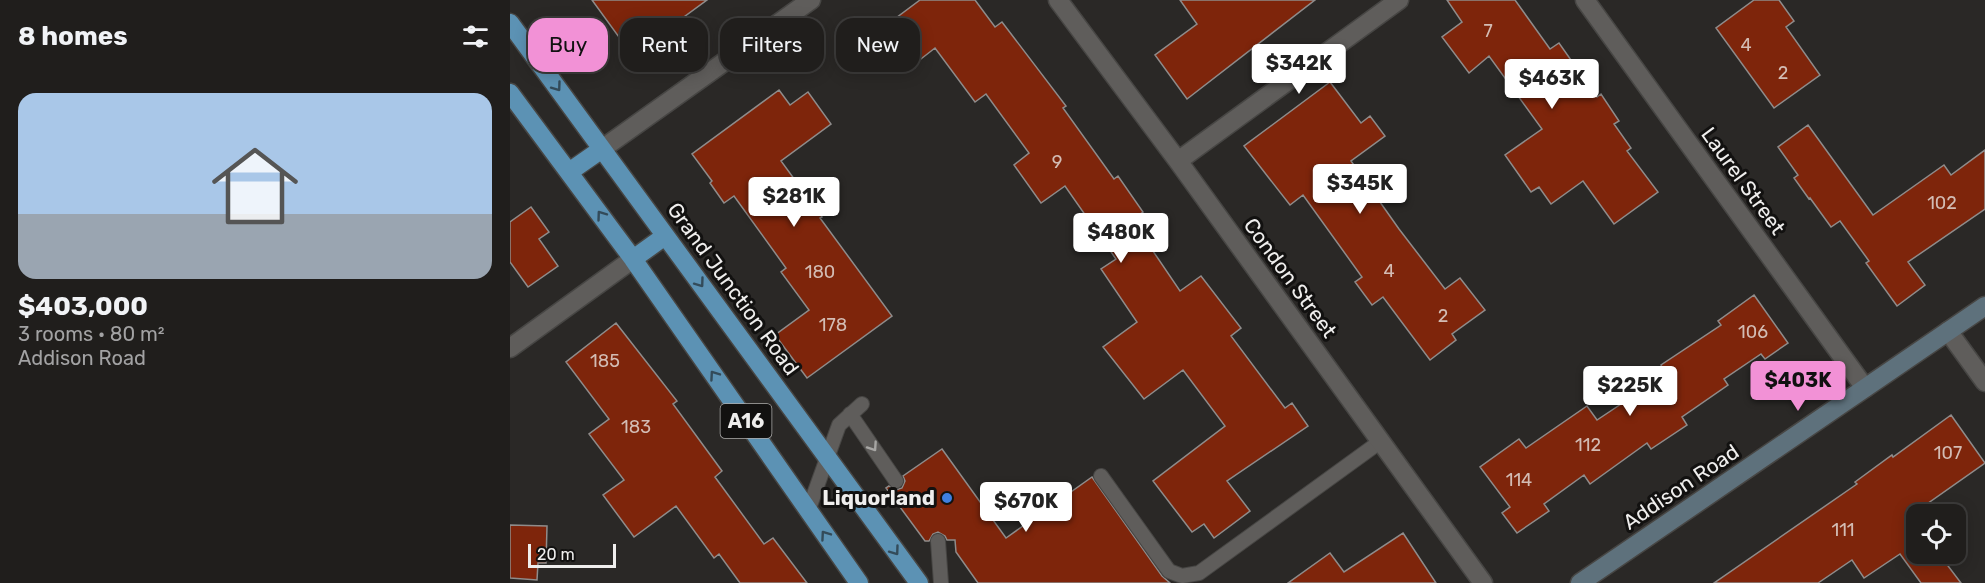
<!DOCTYPE html>
<meta charset="utf-8">
<style>
:root{--surface:#201e1c;--page:#282725;--text:#f1f3f6;--muted:#a2a2a3;--line:#3d3c3b;--accent:#f291d6}
body{margin:0;font-family:Rubik,sans-serif;background:var(--page);color:var(--text);height:100vh;display:flex;flex-direction:column;font-size:22px;white-space:nowrap}
*{box-sizing:border-box;margin:0}
p{font-size:20px;color:var(--muted)}
.icon{flex:none;width:33px;height:33px;fill:none;stroke:currentColor;stroke-width:2;stroke-linecap:round;stroke-linejoin:round}
.map{position:relative;flex:1;overflow:hidden}
.sheet{display:flex;flex-direction:column;background:var(--surface);width:510px}
.sheet>*{flex:none}
.top-card{position:absolute;left:18px;top:18px;width:570px;height:54px;display:flex;gap:12px}
.tools{position:absolute;left:1396px;top:504px;display:grid;gap:12px}
.tools a{display:grid;place-items:center;width:60px;height:60px;border-radius:12px;background:var(--surface);box-shadow:0 3px 15px #0003,0 0 0 2px var(--line);font-size:30px}
.scale{position:absolute;left:18px;bottom:15px;width:88px;box-sizing:border-box;padding-left:6px;border:3px solid #efeeed;border-top:0;font-size:16px;line-height:21px;white-space:nowrap;color:#efeeed;-webkit-text-stroke:4px #121110;paint-order:stroke}
.price{position:absolute;translate:-50% -51px;padding:0 14px;border-radius:6px;background:#fff;color:#222;font-size:20px;line-height:39px;filter:drop-shadow(0 2px 3px #0008)}
.price::after{content:'';position:absolute;left:50%;top:36px;width:18px;height:14px;margin-left:-9px;background:inherit;clip-path:polygon(0 0,100% 0,50% 100%)}
.price.active{background:var(--accent);color:#111}
ul{padding:0;list-style:none}
li{display:grid;align-content:center;gap:12px;height:318px;padding:0 18px}
li span{display:grid;place-items:center;height:186px;border-radius:18px;color:#555}
li>.icon{margin-inline-start:auto}
span .icon{width:108px;height:108px;fill:#fffc;stroke-width:1}
li b{font-size:26px}
h2{display:flex;justify-content:space-between;align-items:center;height:72px;padding:0 18px;font-size:26px}
.pill{padding:0 21px;border-radius:18px;background:var(--surface);box-shadow:0 3px 15px #0003,0 0 0 2px var(--line);font-size:21px;line-height:54px}
.pill.active{background:var(--accent);color:#111}
main{display:flex;flex:1;min-height:0}
.map>svg:first-child{display:block}
.building{fill:#7e250b;stroke:#8f8c8b;stroke-width:1.5}
.lines{fill:none;stroke-linecap:round;stroke-linejoin:round}
.service-casing{stroke:#474644;stroke-width:16}
.minor-casing{stroke:#474644;stroke-width:21}
.secondary-casing{stroke:#474644;stroke-width:21}
.trunk-casing{stroke:#474644;stroke-width:21}
.service{stroke:#5f5d5b;stroke-width:14}
.minor{stroke:#5f5d5b;stroke-width:18}
.secondary{stroke:#5e717c;stroke-width:18}
.trunk{stroke:#5c92b4;stroke-width:18}
.oneway{stroke:#334b5a}
.oneway2{stroke:#a7a6a4}
.shop-dot{fill:#3f7fe0;stroke:#121110;stroke-width:2}
.labels{text-anchor:middle;stroke-width:6;stroke-linejoin:round;paint-order:stroke}
.number-label{font-size:18px;fill:#d3bcb4}
.shield{fill:#121110;stroke:#adacab;stroke-width:1.5}
.shield-label{font-size:20px;font-weight:bold;fill:#efeeed}
.street-label{font-size:21px;fill:#efeeed;stroke:#121110}
.poi-label{font-size:21px;font-weight:bold;fill:#efeeed;stroke:#121110;text-anchor:end}
</style>
<main>
<section class="sheet">
<h2>8 homes<svg class="icon" aria-label="filters" viewBox="0 0 24 24"><path d="M4 7h16M4 17h16"/><circle cx="9" cy="7" r="2"/><circle cx="15" cy="17" r="2"/></svg></h2>
<ul>
<li><span style="background:linear-gradient(#a9c7e8 65%,#9aa5b1 0)"><svg class="icon" aria-label="home" viewBox="0 0 24 24"><path d="M3 11l9-7 9 7M6 9v11h12V9"/></svg></span><div><b>$403,000</b><p>3 rooms · 80 m²</p><p>Addison Road</p></div></li>
</ul>
</section>
<div class="map">
<svg width="1475" height="583" viewBox="0 0 1475 583">
<rect width="100%" height="100%" fill="#2a2826"/>
<path class="building" d="M82,0H197L122,55Z
M410,0H465L485,27L492,22L556,106L553,108L604,179L608,176L633,212L622,220L670,291L691,276L731,328L721,336L775,408L782,403L798,426L717,481L740,511L704,538L694,524L682,532L643,481L715,426L673,370L634,399L593,347L627,322L591,269L606,259L555,186L531,203L504,165L519,153L476,94L465,102L425,48L407,62L378,24Z
M670,0H805L677,99L645,55L687,24Z
M937,0H1005L1040,49L1049,43L1087,97L1091,94L1109,121L1104,124L1121,148L1117,151L1148,192L1104,224L1073,181L1041,204L1029,187L1021,192L995,155L1032,129L979,56L959,73L932,37L952,22Z
M1244,0H1269L1284,21L1276,27L1310,75L1264,108L1206,28Z
M820,82L851,123L860,116L875,136L841,161L889,229L935,289L950,278L975,310L942,334L946,340L920,360L873,297L862,305L845,282L852,277L793,195L780,205L734,146Z
M269,90L280,105L298,92L321,124L271,161L312,217L310,218L382,316L297,378L265,335L299,310L271,272L276,268L224,196L214,203L200,183L202,181L182,154Z
M1298,125L1363,215L1434,165L1441,175L1475,150V209L1398,262L1415,285L1387,306L1356,263L1359,261L1330,221L1321,227L1300,198L1299,199L1284,178L1288,175L1268,147Z
M21,207L39,232L29,239L48,266L18,287L0,262V222Z
M1244,295L1278,343L1255,359L1251,354L1214,379L1218,385L1172,417L1177,425L1141,449L1137,443L1080,484L1074,475L1034,504L1039,511L1007,533L992,513L1000,507L970,467L1009,439L1016,448L1077,406L1087,420L1156,374L1151,365L1211,325L1208,321Z
M106,323L167,401L163,404L212,471L205,477L254,544L263,538L297,583H230L209,554L204,558L166,506L124,537L93,495L114,480L79,434L99,419L56,362Z
M1441,415L1475,463L1417,504L1422,511L1418,514H1407V554H1429L1451,583H1411L1390,554L1354,578L1342,560L1308,583H1204L1347,484L1345,482L1382,455L1383,457Z
M432,449L496,538L582,477L652,576L660,583H468L446,552L445,540H437L435,536L428,532L423,534L419,541H415L376,488L379,486L386,490L392,488L395,481L393,476Z
M0,525L37,526L36,563H28L27,580L0,578Z
M893,533L926,583H778L820,553L834,572Z"/>
<g class="lines">
<defs>
<path id="service" d="M340,414L386,481
M591,476L659,571L672,576L689,573L871,441
M298,511L329,425L352,404
M428,541L431,583"/>
<path id="minor" d="M548,0L668,161L973,583
M1075,0L1355,388
M92,149L301,0
M668,161L889,0
M1438,331L1475,382
M0,348L123,259"/>
<path id="secondary" d="M1070,583L1475,306"/>
<path id="trunk" d="M0,23L409,583
M0,93L123,259L349,583
M59,172L92,149
M123,259L155,236"/>
</defs>
<use href="#service" class="service-casing"/>
<use href="#minor" class="minor-casing"/>
<use href="#secondary" class="secondary-casing"/>
<use href="#trunk" class="trunk-casing"/>
<use href="#service" class="service"/>
<use href="#minor" class="minor"/>
<use href="#secondary" class="secondary"/>
<use href="#trunk" class="trunk"/>
</g>
<defs><path id="oneway-chevron" d="M-2-3.5L2.5 0L-2 3.5" fill="none" stroke-width="1.6" stroke-linecap="round" stroke-linejoin="round" transform="scale(1.5)"/></defs>
<g class="oneway">
<use href="#oneway-chevron" transform="translate(47 87) rotate(54)"/>
<use href="#oneway-chevron" transform="translate(91 215) rotate(-126)"/>
<use href="#oneway-chevron" transform="translate(190 283) rotate(54)"/>
<use href="#oneway-chevron" transform="translate(204 375) rotate(-125)"/>
<use href="#oneway-chevron" transform="translate(315 535) rotate(-125)"/>
<use href="#oneway-chevron" transform="translate(385 551) rotate(54)"/>
</g>
<use class="oneway2" href="#oneway-chevron" transform="translate(363 447) rotate(56)"/>
<circle class="shop-dot" cx="437" cy="498" r="6"/>
<g class="labels">
<g class="number-label">
<text x="978" y="37">7</text>
<text x="1236" y="51">4</text>
<text x="1273" y="79">2</text>
<text x="547" y="168">9</text>
<text x="1432" y="209">102</text>
<text x="879" y="277">4</text>
<text x="310" y="278">180</text>
<text x="933" y="322">2</text>
<text x="323" y="331">178</text>
<text x="1243" y="338">106</text>
<text x="95" y="367">185</text>
<text x="126" y="433">183</text>
<text x="1078" y="451">112</text>
<text x="1438" y="459">107</text>
<text x="1009" y="486">114</text>
<text x="1333" y="536">111</text>
</g>
<rect class="shield" x="210.5" y="404" width="51" height="34" rx="4.5"/>
<g class="shield-label">
<text x="236" y="428">A16</text>
</g>
<g class="street-label">
<text transform="translate(1233 181) rotate(54)" y="7">Laurel Street</text>
<text transform="translate(780 278) rotate(54)" y="7">Condon Street</text>
<text transform="translate(223 289) rotate(54)" y="7">Grand Junction Road</text>
<text transform="translate(1171 487) rotate(-34)" y="7">Addison Road</text>
</g>
<g class="poi-label">
<text x="425" y="505">Liquorland</text>
</g>
</g>
</svg>
<div class="tools">
<a><svg class="icon" aria-label="locate" viewBox="0 0 24 24"><circle cx="12" cy="12" r="6"/><path d="M12 2v4M12 18v4M2 12h4M18 12h4"/></svg></a>
</div>
<div class="scale">20 m</div>
<b class="price" style="left:789px;top:95px">$342K</b>
<b class="price" style="left:1042px;top:110px">$463K</b>
<b class="price" style="left:850px;top:215px">$345K</b>
<b class="price" style="left:284px;top:228px">$281K</b>
<b class="price" style="left:611px;top:264px">$480K</b>
<b class="price active" style="left:1288px;top:412px">$403K</b>
<b class="price" style="left:1120px;top:417px">$225K</b>
<b class="price" style="left:516px;top:533px">$670K</b>
<div class="top-card">
<a class="pill active">Buy</a>
<a class="pill">Rent</a>
<a class="pill">Filters</a>
<a class="pill">New</a>
</div>
</div>
</main>
